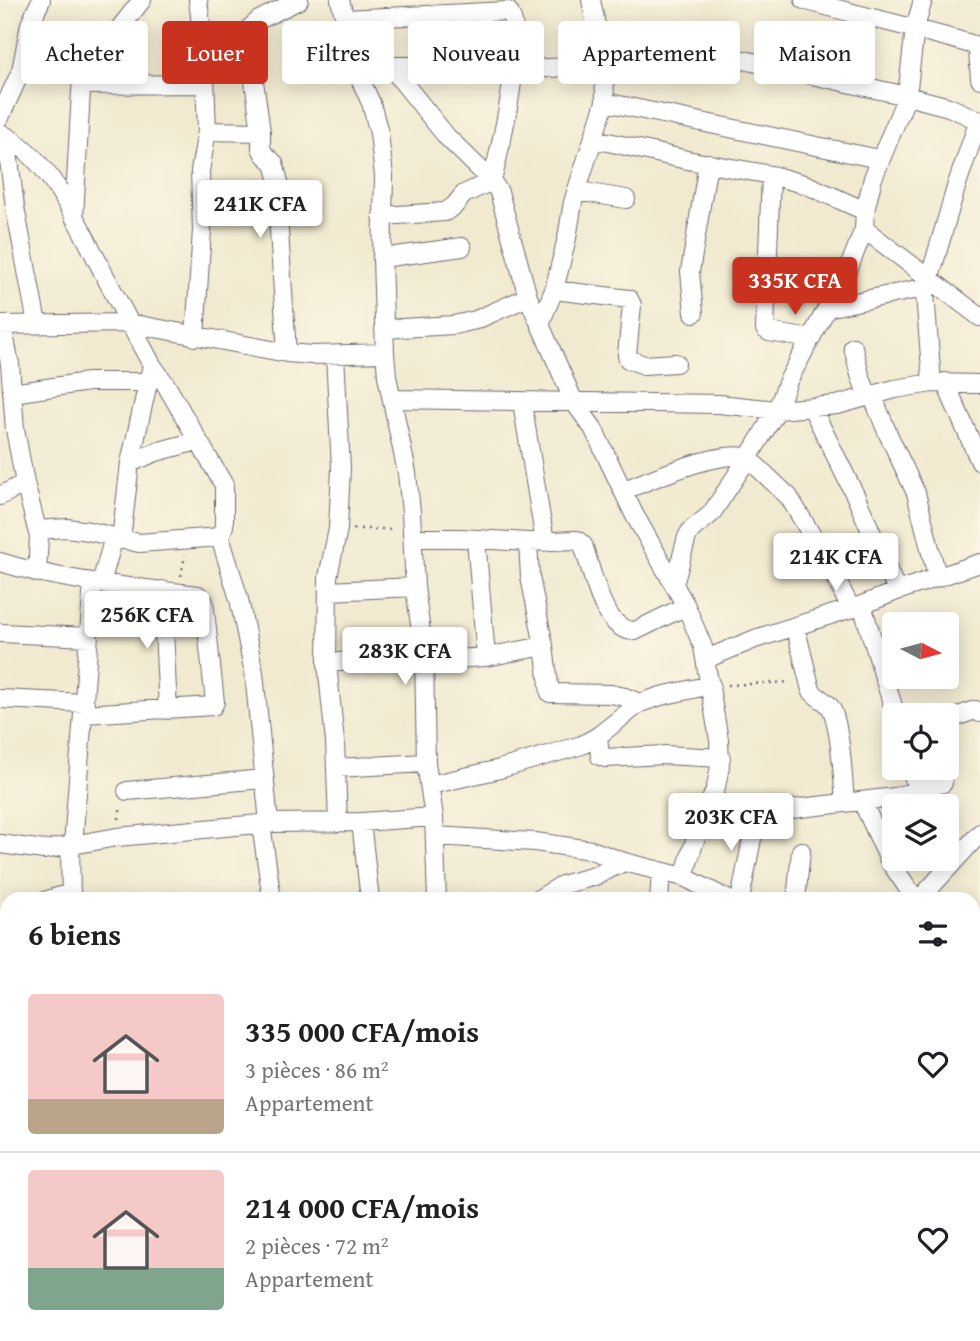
<!DOCTYPE html>
<html lang="fr">
<meta charset="utf-8">
<style>
:root{--surface:#fff;--page:#f2f2f2;--text:#202124;--muted:#757577;--line:#e0e0e0;--accent:#c8321e}
body{margin:0;font-family:"Gentium Book Plus",serif;background:var(--page);color:var(--text);height:100vh;display:flex;flex-direction:column;font-size:26px;white-space:nowrap}
*{box-sizing:border-box;margin:0}
p{font-size:23px;color:var(--muted)}
.icon{flex:none;width:38px;height:38px;fill:none;stroke:currentColor;stroke-width:2;stroke-linecap:round;stroke-linejoin:round}
.map{position:relative;flex:1;overflow:hidden}
.panel{position:absolute;left:0px;top:892px;width:980px;height:450px;display:flex;flex-direction:column;background:var(--surface);border-radius:21px 21px 0 0;box-shadow:0 4px 18px #0003}
.panel>*{flex:none}
.guide{position:absolute;left:21px;top:21px;width:938px;height:63px;display:flex;gap:14px}
.needle{width:46px;rotate:96deg}
.tools{position:absolute;left:882px;top:612px;display:grid;gap:14px}
.tools a{display:grid;place-items:center;width:77px;height:77px;border-radius:7px;background:var(--surface);box-shadow:0 4px 18px #0003;font-size:35px}
.price{position:absolute;translate:-50% -60px;padding:0 16px;border-radius:7px;background:#fff;color:#222;font-size:23px;line-height:46px;filter:drop-shadow(0 2px 4px #0008)}
.price::after{content:'';position:absolute;left:50%;top:42px;width:21px;height:16px;margin-left:-10px;background:inherit;clip-path:polygon(0 0,100% 0,50% 100%)}
.price.current{background:var(--accent);color:#fff}
ul{padding:0;list-style:none}
li{display:flex;align-items:center;gap:21px;height:175px;padding:0 28px}
li+li{border-top:2px solid var(--line)}
li span{display:grid;place-items:center;flex:none;width:196px;height:140px;border-radius:7px;color:#555}
li>.icon{margin-inline-start:auto}
span .icon{width:84px;height:84px;fill:#fffc;stroke-width:1}
li b{font-size:30px}
h2{display:flex;justify-content:space-between;align-items:center;height:84px;padding:0 28px;font-size:30px}
.pill{padding:0 24px;border-radius:7px;background:var(--surface);box-shadow:0 4px 18px #0003;font-size:24px;line-height:63px}
.pill.current{background:var(--accent);color:#fff}
.map>svg:first-child{display:block}
.lines{fill:none;stroke-linecap:round;stroke-linejoin:round}
.street-casing{stroke:#6a686f;stroke-width:20}
.path{stroke:#6a686f;stroke-width:2.5;stroke-dasharray:2 5;stroke-linecap:butt}
.street{stroke:#fff;stroke-width:18}
</style>
<div class="map">
<svg width="980" height="1341" viewBox="0 0 980 1341">
<rect width="100%" height="100%" fill="#fcf5e5"/>
<filter id="ink" filterUnits="userSpaceOnUse"><feTurbulence type="fractalNoise" baseFrequency=".0143" numOctaves="2"/><feDisplacementMap in="SourceGraphic" scale="14" xChannelSelector="R" yChannelSelector="G"/><feConvolveMatrix kernelMatrix="1 2 1 2 8 2 1 2 1" color-interpolation-filters="sRGB"/></filter>
<filter id="wash" filterUnits="userSpaceOnUse"><feTurbulence type="fractalNoise" baseFrequency=".00686" numOctaves="4" result="noise"/><feDisplacementMap in="SourceGraphic" scale="28" xChannelSelector="R" yChannelSelector="G"/><feGaussianBlur stdDeviation="1.57" result="paint"/><feColorMatrix in="noise" values="0 0 0 0 0 0 0 0 0 0 0 0 0 0 0 0 0 1.4 0 .05"/><feComposite in="paint" operator="in"/></filter>
<g filter="url(#wash)">
<rect width="100%" height="100%" fill="#f1ead0"/>
</g>
<g filter="url(#ink)">
<g class="lines">
<defs>
<path id="street" d="M340,0L361,81L371,103L379,133L384,176L382,258L385,353L387,376L407,473L411,512L415,587L424,655L426,763L434,817L437,900
M804,0C860,16 918,28 974,45L978,50L980,79
M344,19L508,11C528,35 500,149 492,181L464,194L454,206L445,212L382,216
M348,28L390,66L447,137L492,181L499,192L528,297L574,402L593,428L634,514L686,606L703,647L719,740L720,766L716,787L694,843L684,877
M390,66H464L513,70L604,65C626,60 642,43 658,41L907,96L949,107L980,121
M81,85L205,84
M605,102L879,159
M0,117L21,71L30,24L41,0
M207,131L261,132L251,59L250,28L259,20L299,0
M261,132V148L264,154L274,163L279,182V231L287,353
M0,133C50,156 80,228 104,274C120,305 136,335 152,365L166,385L224,485V526L220,537L239,599L254,673L269,823
M6,136L15,207L37,324
M595,139L687,160L771,175L807,185L865,211
M771,175L765,329L769,332L811,339
M577,191L626,199
M74,217L81,91L85,72L142,0
M864,229L980,317
M382,258L462,247
M554,290L629,299L632,305L627,355L628,359L644,365L676,363
M827,308L927,287
M694,313L690,272L708,163
M540,324L554,290L567,238L573,202L605,102L604,65L591,0
M0,325L129,323L287,353L312,355L385,353
M2,325L10,364L15,429L25,483L39,537L37,573
M384,329L454,325L476,320L528,297
M195,337L202,230L200,171L207,131L204,50L198,0
M853,347L860,375L866,391L872,395L888,434L916,493L937,576
M335,355L341,468L338,529L328,577L327,663L335,742L338,823
M945,382L980,462
M932,383L925,294L957,184L979,120
M12,393L88,382H148
M393,399L719,404L777,410L837,405L895,389L932,383L980,384
M522,402L545,542
M812,408L856,497L897,591
M130,463L156,452L197,441
M624,490C651,480 722,448 748,458L789,497L827,561L851,609
M0,496L25,483
M37,530L67,528L89,531L139,543L220,537
M413,538H460L528,542L577,540L583,545C592,569 602,632 635,631L686,606
M476,539L486,657
M121,540L130,463L152,365
M528,542L530,577L544,646L550,693L611,694L625,697L640,703
M0,562C64,582 132,587 198,595L204,602L215,702L213,706L84,714
M101,583L114,537
M674,585L687,537L691,530L711,514L750,455L777,410L788,381L850,265L864,229L865,211L873,178L907,96L915,28L923,0
M162,590L168,710
M328,591L415,587
M862,605L896,716
M795,626L811,690C816,698 826,700 831,708C841,727 843,780 845,803
M0,633L89,637
M706,659L755,639L862,605L897,591L980,563
M424,661L486,657L544,646
M327,663L424,655
M0,699L85,703
M947,720L975,710L980,713
M598,736L600,756L605,758L664,755L721,758
M336,768L426,763
M911,768L917,790
M430,785L500,769L582,745L598,736L640,703L661,696L711,685
M127,791L265,779
M862,801L890,862L916,900
M707,807L738,813L775,811L895,797L943,783
M361,822L370,900
M261,824L272,900
M435,836L535,842L591,850L624,862L684,877L729,900
M0,844L44,850L117,837L269,823L361,822L434,817
M73,845L93,582
M70,846L71,900
M47,900L70,893
M537,900L562,885L595,876L624,862
M659,900L661,872
M740,900L757,813
M796,900L801,851
M919,900L980,833
M0,922H7
M973,993L980,998
M973,1026L980,1025
M0,1028L7,1026
M973,1074H980
M973,1125L979,1120L980,1094
M973,1193H980
M973,1305H980
M0,1321L7,1320
M151,1335L152,1341
M709,1335L711,1341
M75,1341V1335
M278,1341V1335
M312,1341L313,1335
M365,1341L366,1335
M429,1341L430,1335
M794,1341L795,1335
M867,1341L868,1335
M892,1341L905,1336L980,1339"/>
</defs>
<use href="#street" class="street-casing"/>
<path class="path" d="M353,529H395
M181,576L185,555
M728,685L791,682
M119,819L121,805
M0,1184L7,1175
M973,1284H980"/>
<use href="#street" class="street"/>
</g>
</g>
</svg>
<div class="tools">
<a><svg class="needle" viewBox="-14 -14 28 28"><path d="M0-13l5 13h-10z" fill="#e53935"/><path d="M0 13l5-13h-10z" fill="#757577"/></svg></a>
<a><svg class="icon" aria-label="locate" viewBox="0 0 24 24"><circle cx="12" cy="12" r="6"/><path d="M12 2v4M12 18v4M2 12h4M18 12h4"/></svg></a>
<a><svg class="icon" aria-label="layers" viewBox="0 0 24 24"><path d="M12 4l9 5-9 5-9-5zM3 14l9 5 9-5"/></svg></a>
</div>
<b class="price" style="left:260px;top:240px">241K CFA</b>
<b class="price current" style="left:795px;top:317px">335K CFA</b>
<b class="price" style="left:836px;top:593px">214K CFA</b>
<b class="price" style="left:147px;top:651px">256K CFA</b>
<b class="price" style="left:405px;top:687px">283K CFA</b>
<b class="price" style="left:731px;top:853px">203K CFA</b>
<div class="guide">
<a class="pill">Acheter</a>
<a class="pill current">Louer</a>
<a class="pill">Filtres</a>
<a class="pill">Nouveau</a>
<a class="pill">Appartement</a>
<a class="pill">Maison</a>
</div>
<section class="panel">
<h2>6 biens<svg class="icon" aria-label="filters" viewBox="0 0 24 24"><path d="M4 7h16M4 17h16"/><circle cx="9" cy="7" r="2"/><circle cx="15" cy="17" r="2"/></svg></h2>
<ul>
<li><span style="background:linear-gradient(#f6c9c9 75%,#b9a48a 0)"><svg class="icon" aria-label="home" viewBox="0 0 24 24"><path d="M3 11l9-7 9 7M6 9v11h12V9"/></svg></span><div><b>335 000 CFA/mois</b><p>3 pièces · 86 m²</p><p>Appartement</p></div><svg class="icon" aria-label="heart" viewBox="0 0 24 24"><path d="M12 20l-8-8c-3-5 5-10 8-4 3-6 11-1 8 4z"/></svg></li>
<li><span style="background:linear-gradient(#f6c9c9 70%,#7fa58c 0)"><svg class="icon" aria-label="home" viewBox="0 0 24 24"><path d="M3 11l9-7 9 7M6 9v11h12V9"/></svg></span><div><b>214 000 CFA/mois</b><p>2 pièces · 72 m²</p><p>Appartement</p></div><svg class="icon" aria-label="heart" viewBox="0 0 24 24"><path d="M12 20l-8-8c-3-5 5-10 8-4 3-6 11-1 8 4z"/></svg></li>
</ul>
</section>
</div>
